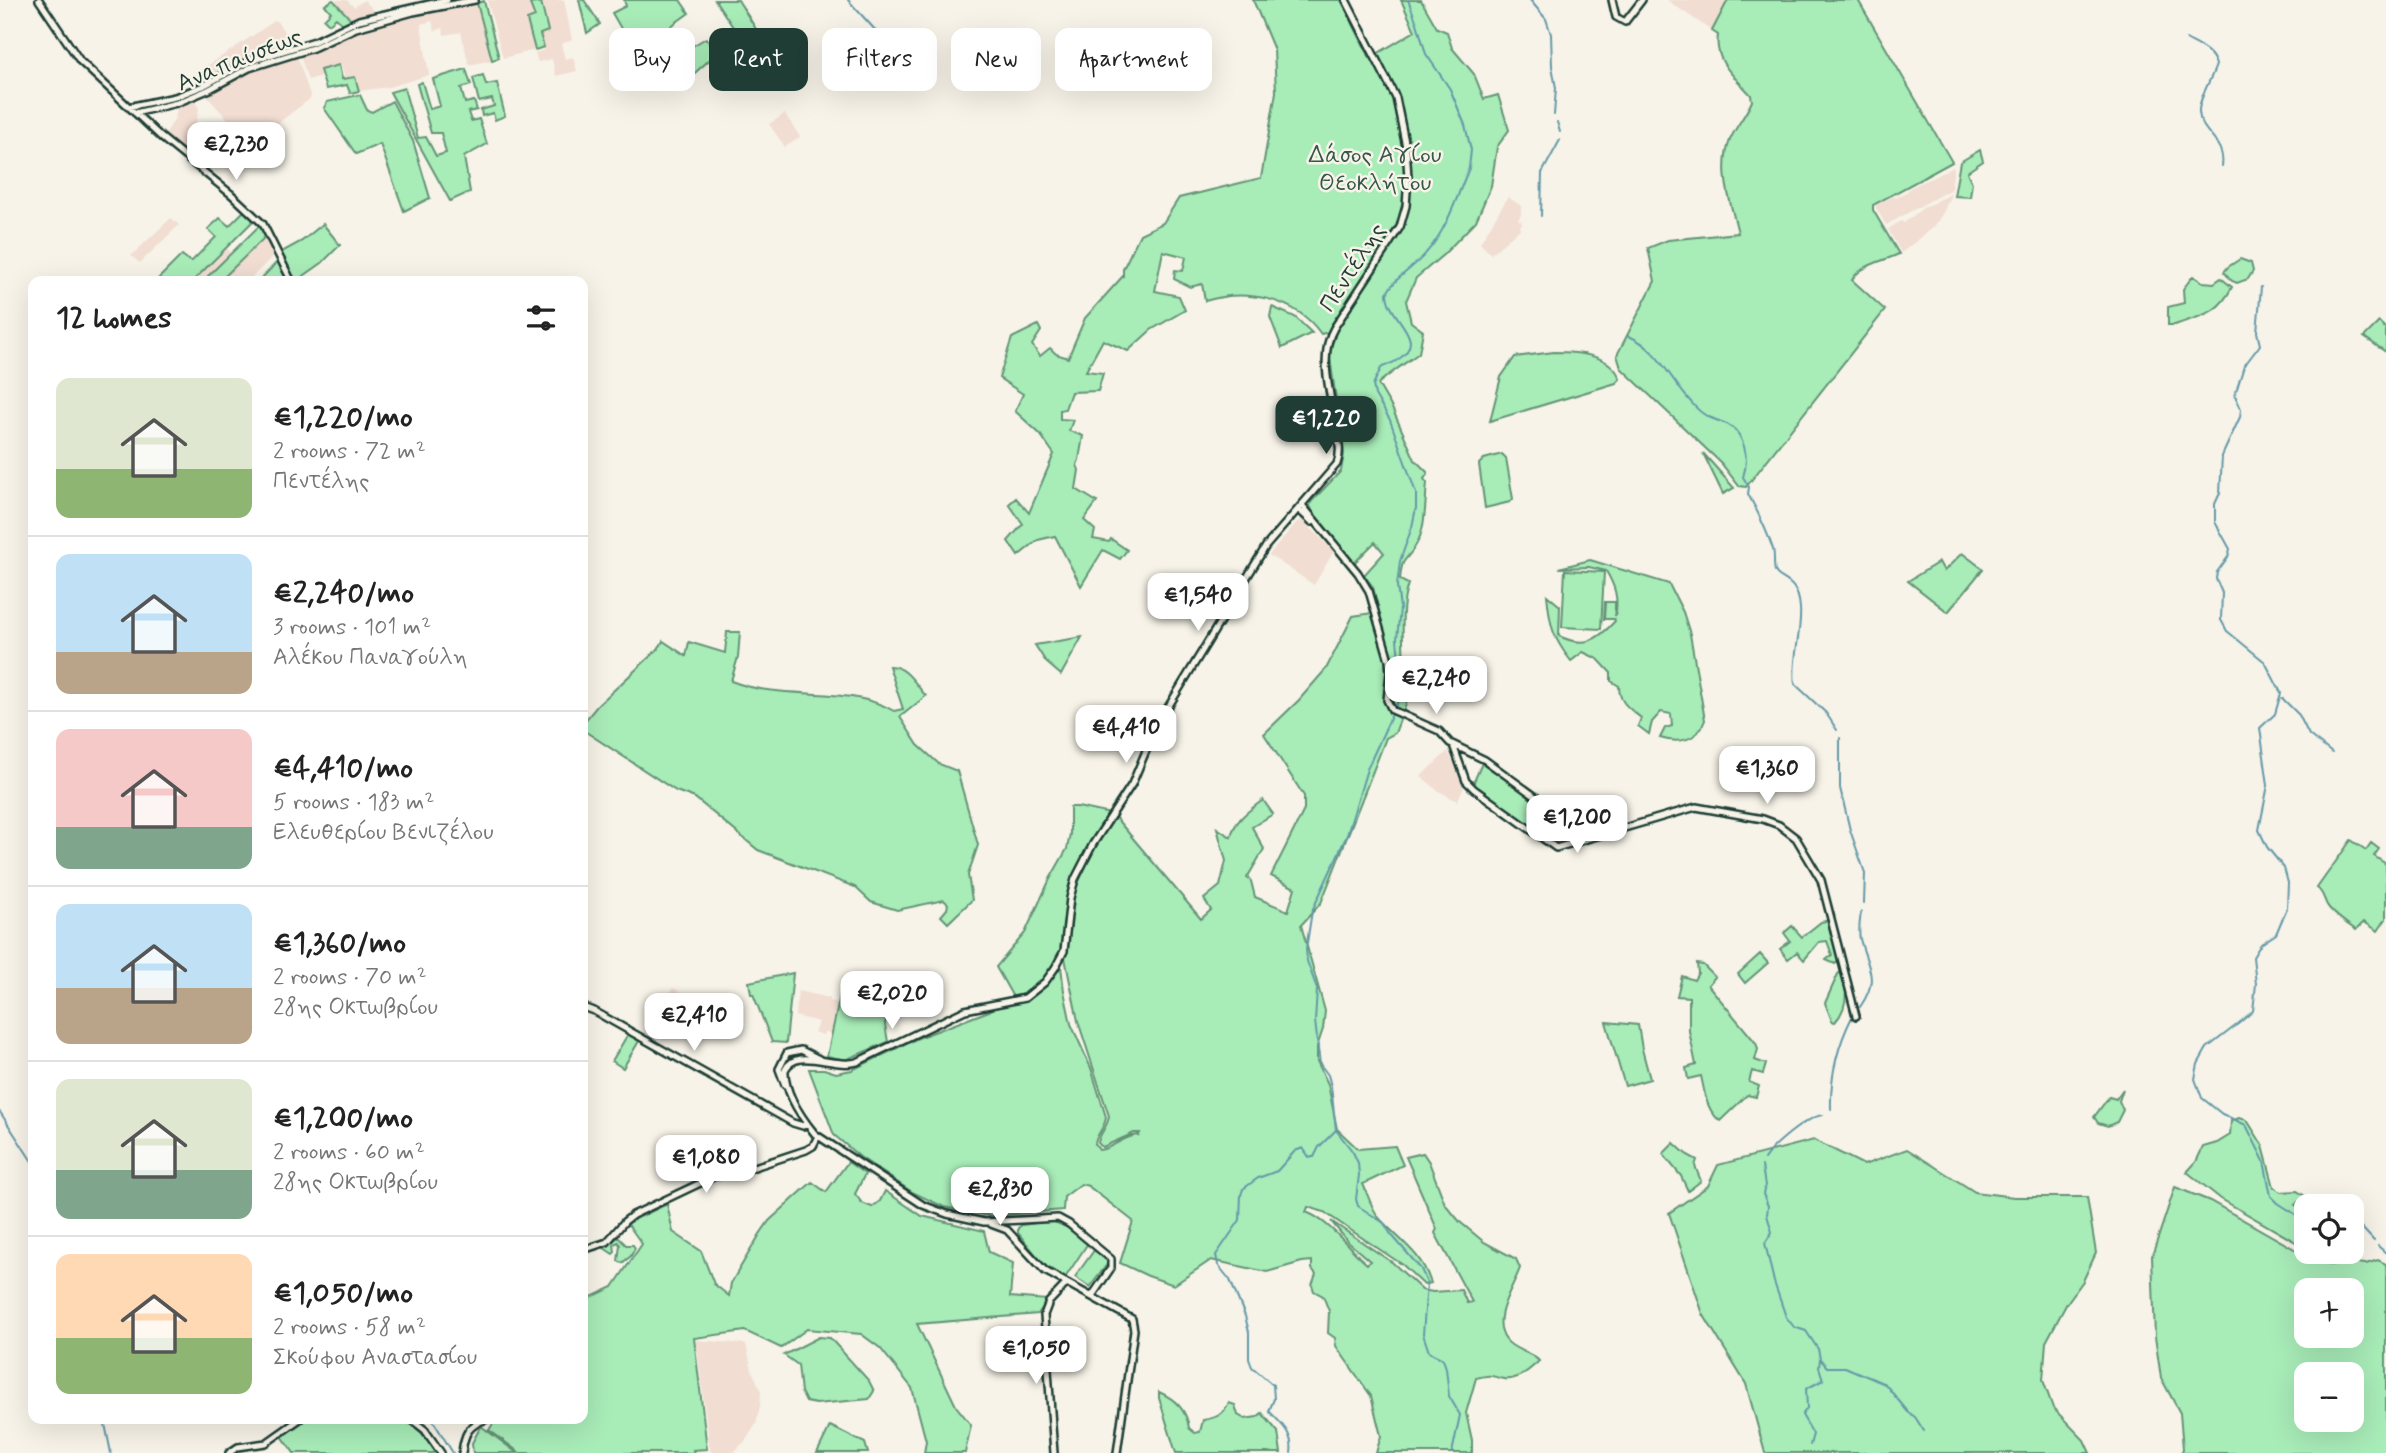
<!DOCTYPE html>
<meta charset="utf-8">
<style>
:root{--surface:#fff;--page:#f2f2f2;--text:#222;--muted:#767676;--line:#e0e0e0;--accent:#1f3d34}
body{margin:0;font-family:Mynerve,sans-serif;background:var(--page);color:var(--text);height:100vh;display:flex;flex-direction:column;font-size:26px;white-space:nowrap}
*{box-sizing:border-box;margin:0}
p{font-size:23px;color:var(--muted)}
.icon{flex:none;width:38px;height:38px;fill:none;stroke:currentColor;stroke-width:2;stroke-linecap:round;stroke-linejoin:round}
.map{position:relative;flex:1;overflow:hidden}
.details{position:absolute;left:28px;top:276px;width:560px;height:1148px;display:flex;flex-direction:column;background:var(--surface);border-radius:14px;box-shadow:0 7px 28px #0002}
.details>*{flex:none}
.banner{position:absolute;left:609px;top:28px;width:665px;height:63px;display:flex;gap:14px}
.fabs{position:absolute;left:2294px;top:1194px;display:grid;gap:14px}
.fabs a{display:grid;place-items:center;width:70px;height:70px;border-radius:14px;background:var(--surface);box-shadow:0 7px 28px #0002;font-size:35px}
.price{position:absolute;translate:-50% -60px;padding:0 16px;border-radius:14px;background:#fff;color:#222;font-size:23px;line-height:46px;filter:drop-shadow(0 2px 4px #0008)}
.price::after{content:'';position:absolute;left:50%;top:42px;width:21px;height:16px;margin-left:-10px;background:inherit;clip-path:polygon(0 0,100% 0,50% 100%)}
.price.on{background:var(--accent);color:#fff}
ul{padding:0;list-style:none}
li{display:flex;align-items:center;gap:21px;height:175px;padding:0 28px}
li+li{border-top:2px solid var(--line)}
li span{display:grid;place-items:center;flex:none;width:196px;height:140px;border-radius:14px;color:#555}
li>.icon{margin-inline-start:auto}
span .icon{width:84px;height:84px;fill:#fffc;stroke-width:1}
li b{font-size:30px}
h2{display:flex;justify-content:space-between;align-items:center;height:84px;padding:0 28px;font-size:30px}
.tag{padding:0 24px;border-radius:14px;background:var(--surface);box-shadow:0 7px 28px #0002;font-size:24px;line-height:63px}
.tag.on{background:var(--accent);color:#fff}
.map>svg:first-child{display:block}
.built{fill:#f1ddd2}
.green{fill:#a8ecb8;stroke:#649476;stroke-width:2;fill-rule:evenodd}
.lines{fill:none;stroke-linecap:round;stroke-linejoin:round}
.stream{stroke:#6599a8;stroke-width:2}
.secondary-casing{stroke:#1f3d34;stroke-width:10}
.secondary{stroke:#f7f3e8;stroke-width:5}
.labels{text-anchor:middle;stroke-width:5;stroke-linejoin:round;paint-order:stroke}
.street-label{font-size:24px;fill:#1f3d34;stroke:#f7f3e8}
.park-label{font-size:24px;fill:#345748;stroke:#f7f3e8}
</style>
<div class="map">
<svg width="2386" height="1453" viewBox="0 0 2386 1453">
<rect width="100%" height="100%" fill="#f7f3e8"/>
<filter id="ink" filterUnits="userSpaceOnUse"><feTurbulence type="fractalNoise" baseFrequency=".0143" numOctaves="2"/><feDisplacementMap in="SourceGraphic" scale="14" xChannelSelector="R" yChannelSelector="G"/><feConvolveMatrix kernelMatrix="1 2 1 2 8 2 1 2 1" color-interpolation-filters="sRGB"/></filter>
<g filter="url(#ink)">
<path class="built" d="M337,0H347L354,7L364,0L377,14L353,22L335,2Z
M487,0H564L572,40L561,44L565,59L573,57L577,71L556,76L552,59L538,62L535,53L544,50L540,34L548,31L536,17L527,20L535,50L503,58Z
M1667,0H1728L1712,31Z
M477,3L492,60L469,65L461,32L444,35L443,28L435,31L432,21L421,24L429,75L389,87L359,91L355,77L345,79L341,65L321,70V76L308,80L300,55L331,44L357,30L414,14Z
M276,20L295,47L247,60L193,89L186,80Z
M297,56L311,98L257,139L251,130L244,137L205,94L257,68Z
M196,97L194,101L199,108L196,124L192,135L180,150L164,137L175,118L178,105Z
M785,114L800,137L785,147L769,124Z
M1954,167L1951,189L1886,225L1876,208V205L1894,196L1895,198L1908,191L1910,188Z
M1951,194L1944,211L1934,227L1901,253L1888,229L1901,221L1904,223L1923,208Z
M1508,197L1521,206V214L1518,220L1522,221L1521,226L1519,225L1520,229L1491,254L1480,243Z
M171,218L179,225L140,263L131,256Z
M267,235L276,253L247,282H219Z
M226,247L231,253L202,282H192Z
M1302,520L1334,551L1314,585L1269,555L1297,522Z
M1448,751L1464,787L1457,801L1437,790L1421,776Z
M673,988L717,1009L709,1037L659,1011Z
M798,991L830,998V1001L838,1003L831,1034L825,1031L823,1035L814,1032L819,1022L795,1016Z
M696,1340L746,1344L752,1371L761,1390L760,1406L756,1424L746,1440L734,1452L712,1453L710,1450Z"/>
<path class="green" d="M333,0L335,2L353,22L344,25L336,18L329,24L324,19L331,12L325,5Z
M579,0H584L600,24L587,33Z
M624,0H680L689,13L671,26L686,50L706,38L716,54L678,88L649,43L634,51L612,13L626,6Z
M715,0H738L761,37L751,54Z
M1253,0H1341L1370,58L1415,31L1401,0H1421L1437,28L1447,32L1452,48L1474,74L1484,99L1498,95L1509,130L1497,147L1491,186L1476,221L1444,254L1416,278L1406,301L1411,322L1423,331L1419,353C1411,359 1381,380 1378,384L1392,408L1415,460L1428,473L1424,479L1427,483C1425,502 1426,529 1416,545C1405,564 1402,555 1400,580L1408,584C1397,617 1407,658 1403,694L1409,696L1395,733L1386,738L1321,903L1301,925L1325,1011L1323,1029L1317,1047V1061L1328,1084L1337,1129L1358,1149L1395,1146L1403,1165L1363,1184C1368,1195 1372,1210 1380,1219C1400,1241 1421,1252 1431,1283L1424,1285L1403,1265L1346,1227L1324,1212L1308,1207L1306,1212C1331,1222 1347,1247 1367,1264L1370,1261L1348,1242L1331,1221L1393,1263L1422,1290L1433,1292L1461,1290L1467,1303L1472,1302L1435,1233L1437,1229L1406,1157L1423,1153L1429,1162L1445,1204L1460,1222L1484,1242L1516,1259L1520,1268C1513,1288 1490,1319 1506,1340C1514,1351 1530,1351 1539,1361C1530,1369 1518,1381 1504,1379C1489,1376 1494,1374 1476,1378L1466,1413L1472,1440V1453H1376L1381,1436L1371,1396L1336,1346L1335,1338L1328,1333L1329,1311L1323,1296L1314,1291L1312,1285L1316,1274L1312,1269V1261L1302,1262L1267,1272L1211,1260L1174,1285L1148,1276L1120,1263L1133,1221L1088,1186L1081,1184L1064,1197L1063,1210L990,1216L944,1207L912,1192L860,1157L834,1135L809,1069H824L836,1073L852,1070L918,1038L989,1011L994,1008L992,1001L1013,997L996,967L1025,933L1050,879L1067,849L1070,834V807H1078L1110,814L1092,839L1069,885L1060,958L1064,991L1071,1024L1091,1068L1106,1117C1105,1128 1096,1134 1095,1144L1099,1150C1113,1149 1123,1136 1138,1135V1137L1140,1133H1134L1105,1146L1102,1147L1098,1143C1099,1133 1108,1127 1109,1116L1078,1021L1065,958L1074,892L1097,843L1115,817L1201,919L1211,910L1204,899L1220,886L1226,861L1217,828L1231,837C1234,820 1250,810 1263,800L1273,814L1252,827L1264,849L1247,878L1251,881L1255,897L1288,911L1295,888L1271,876L1304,810V796L1264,734L1299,700L1326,669L1353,616L1379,612L1373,587L1364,575L1384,553L1375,542L1354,563L1314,515L1310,506L1311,502L1341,471L1344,454L1330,358L1331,346L1335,337L1328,332L1321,334C1296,298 1245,288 1205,301L1202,284L1190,287L1174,279L1175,270L1183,271L1186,257L1163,251L1155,291L1179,296L1185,310L1151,330L1128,351L1103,340L1086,371L1103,373L1098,391L1071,392L1065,409L1060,410V419L1073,420L1069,431L1083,436L1079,460L1077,465L1079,470L1076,489L1097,502L1084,520L1095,530L1093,539L1109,542L1111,539L1127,550L1120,559L1103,550L1081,586L1055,536L1038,540L1018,556L1008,541L1023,524L1009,504L1016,498L1029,513L1054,454L1040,434L1015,411L1023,394L999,378L1012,338L1038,325L1041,331L1032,345L1040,356L1050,348L1056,354L1068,358L1085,318L1123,276V269L1140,234L1163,223L1179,198L1261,178L1276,92L1274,50Z
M1728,0H1858L1952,162L1873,205V210L1899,254C1884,261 1860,265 1852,280L1885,310L1746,487L1739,486L1721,463L1621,368L1617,355L1655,281L1648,248L1668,240L1738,233C1731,203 1718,171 1730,140C1736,126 1746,115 1752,101L1751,95C1734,76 1714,62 1718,35L1712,31Z
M484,1L499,58L492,60L477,3Z
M541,2L548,31L540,34L544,47L535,50L527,20L535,17L530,4Z
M339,65L342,79L355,77L359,91L350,93L347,85L326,89L320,70Z
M466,69L471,85L461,88L465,103L474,101L477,110L468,112L471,121L479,119L487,144L464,157L470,192L450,201L390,92L404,88L418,138L426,137L436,156L446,153L441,133H431L417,84L422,82L430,109L440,106L433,79Z
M483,75L486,85L497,83L505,116L495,120L493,113L482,116L481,110L494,106L492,99L479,102L473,78Z
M358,95H360L367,110L372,112L392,101L413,141L430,198L404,211L380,144L356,154L324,108L327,102Z
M1980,150L1983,161L1967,172L1972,183L1970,197L1954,196L1960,162Z
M245,210L255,219L192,282H155L182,255L191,262L216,237L208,229L220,218L229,226Z
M323,224L340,245L322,263L295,282L280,253L302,241Z
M260,225L267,235L219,282H202Z
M2240,259L2251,263L2253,271L2248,279L2237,283L2232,281L2224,272L2228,267Z
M279,260L290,282H258Z
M2193,276L2203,282L2214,283L2221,278L2232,287C2218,315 2202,315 2175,325H2168V307L2184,303L2183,289Z
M1272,307L1295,317L1312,333L1282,348L1270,317Z
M2379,322L2386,329V352L2364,337Z
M1554,352C1576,352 1612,354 1620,379L1616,383L1490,421L1501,377L1515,357Z
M1703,453L1734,488L1723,494Z
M1502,454L1506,458L1513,499L1510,502L1485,508L1479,464L1484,459Z
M1962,553L1983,569L1948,612L1908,581L1939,562L1944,571Z
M1590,560L1669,584L1683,612L1690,634L1705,720C1698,741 1679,744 1660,738L1665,728L1672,726L1671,714L1661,712L1652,722L1649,734L1638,726L1641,718C1629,708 1619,703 1619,686L1611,681V673L1598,659L1583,652L1571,661C1552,637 1550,625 1547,595L1560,606L1559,636C1584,648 1597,641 1615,621L1614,619H1604L1605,602H1615V616C1619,599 1615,586 1606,571L1589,567L1559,568Z
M1565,570L1604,572L1601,629L1562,627Z
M727,632H740L738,657L731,681C784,702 847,684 894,711L903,709L889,666C907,666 915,684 926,696L900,717L918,745L939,764L957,771L978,845L968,875L972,900L948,923L941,916L947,909L948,904L944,900L897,910L871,902L855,887L758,850L695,798L676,791L583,730V723L597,706L658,649L663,641L686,656L689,642L725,653Z
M1082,637L1061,675L1046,662L1035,645Z
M1482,763L1570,823L1539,831L1472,786Z
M2351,840L2366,850L2371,843L2379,849L2374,856L2386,864V919L2378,931L2364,922L2356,930C2347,924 2336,916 2329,908C2323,901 2325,894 2317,888Z
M1830,920L1840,959L1835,964L1826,960L1832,955L1827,941L1819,942L1804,960L1797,952L1788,959L1780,949L1790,941L1784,933L1792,926L1802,937L1821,922Z
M1760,954L1768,963L1745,983L1738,974Z
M1697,964L1703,965L1715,977L1708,985L1756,1043L1758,1049L1755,1060L1766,1064L1763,1074L1752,1071L1749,1082L1759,1086L1756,1097L1747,1095L1720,1121C1706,1110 1705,1093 1701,1076L1688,1079L1686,1068L1696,1065L1689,1031V997L1677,996L1682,976L1694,980L1698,973Z
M1841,972L1843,973C1848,991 1848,1008 1835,1022L1832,1021L1825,1003L1838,974Z
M793,973L786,1043L772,1042L753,994H751L749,982Z
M841,991L861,997L892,1000L885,1024L888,1042L845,1060L827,1056Z
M1606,1022L1638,1025L1642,1049L1650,1079L1625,1086Z
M628,1034L639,1041L623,1068L612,1061Z
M2123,1089L2119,1101L2123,1110L2117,1122L2108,1126L2098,1123L2094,1117L2109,1097L2116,1099Z
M2239,1118L2247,1120L2263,1146L2274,1187L2281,1192L2297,1191L2313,1201L2308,1205L2298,1202L2295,1205L2306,1213V1248L2221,1199L2187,1172L2196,1162L2203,1147L2217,1143L2230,1135L2231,1121Z
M1814,1140L1864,1165L1907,1149L1975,1192L2014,1197H2087L2096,1253L2083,1281L2067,1303L2046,1342L2043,1380L2053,1408L2084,1440L2090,1453H1765L1746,1384L1703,1314L1669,1213L1708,1186L1718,1165Z
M1674,1143L1686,1154L1697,1160L1695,1166L1701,1181L1688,1191L1681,1176L1663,1154Z
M848,1162L865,1174L855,1194L862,1203L872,1207L880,1201L885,1191L922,1216L984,1231L989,1252L1013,1263L1010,1297L1048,1300L1038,1314L917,1324L956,1406L971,1425L965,1453H924L926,1441L912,1388L880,1348L861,1334L807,1329L781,1348L745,1331L694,1338L707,1449L693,1450L694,1453H520L489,1430L496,1419H583V1301L613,1287L642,1244L627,1223L667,1204L673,1232L701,1251L714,1284L729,1296L731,1283L760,1234L769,1221L812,1182L826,1192Z
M2175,1187L2210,1201L2305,1255L2332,1265L2344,1262L2366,1264L2378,1260L2386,1264V1453H2181L2183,1449L2180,1413L2161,1378L2155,1337L2152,1256ZM2306,1290H2352V1335H2306ZM2306,1374H2352V1419H2306Z
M1051,1221L1065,1226L1088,1243L1065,1278L1044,1265L1018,1233V1228L1022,1225Z
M618,1237L626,1245H633L635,1248L631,1256L622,1263L618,1261L620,1245L618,1242L614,1244L615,1252L613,1254L604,1248Z
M1095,1249L1108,1260V1263L1090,1287L1075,1277Z
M819,1337L830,1338L869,1381L874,1391L869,1399L816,1404L806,1402L801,1392L798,1365L784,1355Z
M1159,1392C1175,1399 1187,1411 1189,1428L1195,1433L1200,1432L1203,1420C1216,1418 1223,1415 1229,1403L1235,1405L1238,1415L1245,1419L1257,1417L1262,1413L1278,1432L1281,1453H1176L1159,1398Z
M307,1419H405L420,1431L437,1453H294L282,1436Z
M481,1426L517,1453H473L472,1443Z
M830,1426L865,1443L868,1453H817Z"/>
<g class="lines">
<path class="stream" d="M848,0L877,32
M1408,0L1417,23L1426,54L1450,89L1465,125L1471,150L1469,168C1457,196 1447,230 1426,253C1414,268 1396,276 1387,293C1387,319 1432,339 1396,361C1391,364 1386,365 1381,368L1373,385L1375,395L1390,420L1416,493V508L1412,527L1400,561L1397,586L1400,608L1397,639L1401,681L1399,699L1367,769L1347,835L1312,911L1306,949L1307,961L1317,989L1315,1021L1320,1064L1328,1075L1331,1086L1336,1130L1353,1152L1358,1163L1359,1175L1356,1199L1358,1206L1384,1223L1390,1233L1421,1269L1427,1283L1423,1334L1429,1352L1443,1359L1446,1368L1449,1396L1460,1415L1452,1453
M1530,0L1546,19L1551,34L1552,66L1556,88L1554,115
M2186,39C2198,46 2212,50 2216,65C2212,78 2198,100 2199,112C2200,134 2226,140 2222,166
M1557,122L1560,132
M1541,216L1542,173L1560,140
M2261,287L2257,332L2260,345L2244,366L2235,395L2241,409L2240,417L2222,456L2220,493L2215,504V522L2230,549L2228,557L2217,572L2216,579L2222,593L2221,620L2227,631L2265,662L2281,693L2275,714L2260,728L2268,785L2259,830L2267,847L2284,868L2288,883L2287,908L2276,934L2261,944L2253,957L2256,984L2253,1011L2238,1024L2207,1048L2198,1064L2195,1079L2202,1098L2222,1114L2246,1125L2264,1161L2271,1196L2278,1203L2306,1221
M1628,336C1657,346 1671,381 1691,402C1695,407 1701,413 1707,416C1720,423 1731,422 1739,435C1747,449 1748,462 1743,477L1749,487L1748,494C1758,512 1766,529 1773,549C1775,556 1773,564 1775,571C1778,581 1798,577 1800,608C1802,632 1791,662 1795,684L1826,713L1837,730
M2282,698L2299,715L2309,735L2332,753
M1840,738V788L1850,830L1865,873L1864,903
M1860,1007C1880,978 1868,969 1860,939C1858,930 1860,921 1861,912
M1831,1109C1830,1078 1838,1045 1852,1017
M0,1112L33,1163
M1764,1159C1773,1145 1806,1117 1823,1115
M1762,1166L1765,1186L1763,1194L1768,1206L1767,1215L1772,1232L1765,1243L1774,1282L1786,1317L1794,1327L1806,1331L1818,1349L1820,1359L1819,1367L1823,1380L1806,1389L1807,1408L1802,1415L1813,1434L1810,1445
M2352,1224L2362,1228L2374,1241
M2378,1246L2386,1253
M1821,1360L1827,1367H1845L1885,1384L1908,1412L1915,1417L1924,1431
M104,1419L111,1453
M432,1419L453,1453
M1291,1453C1294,1433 1281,1424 1269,1411L1274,1399L1273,1385L1252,1367L1249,1359V1332L1245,1316L1230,1280L1218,1265L1216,1255L1240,1220L1241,1195L1243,1189L1258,1178L1277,1171L1295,1151L1303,1148L1309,1157H1314L1319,1147L1336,1130"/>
<defs>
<path id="secondary" d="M39,0L80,61L162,138L231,194L263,224L292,282
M1612,0L1616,17L1625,22L1642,0
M128,107L175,97L203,86L247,62L315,41L359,20L447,0
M135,113L177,103L208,90L249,68L313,48L356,28L413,12L475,0
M1302,505L1358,573L1369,591L1389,660L1390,673L1387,700L1392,710L1439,731L1450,743L1485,760L1591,837
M1298,509L1312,522
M1453,745L1466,781L1474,789L1556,848L1696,807L1763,819L1779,825L1796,838L1821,880L1856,1016
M583,1007L594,1011L793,1123L803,1126L807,1124
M785,1085L779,1069L787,1053L801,1050L819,1059
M991,1224L1007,1230L1045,1271L1132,1319L1134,1330L1117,1453
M583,1250L607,1242L625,1221L633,1215L715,1176L739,1172L806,1150L813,1146L818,1136
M1092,1296L1111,1268V1259L1069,1224L1058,1218L984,1222L947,1214L923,1205L815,1134C802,1118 784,1092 785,1070C796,1046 834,1069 857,1062L965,1010L1025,998L1045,982L1055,968L1064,951L1070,898L1075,879L1093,844L1132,784L1156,727L1266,546L1337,464C1341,453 1339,443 1337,431C1332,399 1317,357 1334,328L1400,227L1406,206L1408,177L1406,147L1396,98L1346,0
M411,1419L425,1430L441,1453
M229,1453L238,1447L266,1443L300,1419
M462,1453C464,1434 468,1425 487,1419
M1054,1453L1044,1315L1049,1302L1067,1283"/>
</defs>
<use href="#secondary" class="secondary-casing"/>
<use href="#secondary" class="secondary"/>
</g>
</g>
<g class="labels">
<g class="street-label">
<text transform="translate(239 59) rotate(-22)" y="8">Αναπαύσεως</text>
<text transform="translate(1352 267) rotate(-57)" y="8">Πεντέλης</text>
</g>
<g class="park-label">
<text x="1375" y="162">Δάσος Αγίου<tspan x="1375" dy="28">Θεοκλήτου</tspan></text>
</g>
</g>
</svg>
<div class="fabs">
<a><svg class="icon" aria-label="locate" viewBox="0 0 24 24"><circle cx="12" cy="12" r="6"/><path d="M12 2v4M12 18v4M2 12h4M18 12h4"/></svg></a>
<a>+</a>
<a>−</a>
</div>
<b class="price" style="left:236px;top:182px">€2,230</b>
<b class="price on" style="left:1326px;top:456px">€1,220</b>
<b class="price" style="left:1198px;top:633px">€1,540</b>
<b class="price" style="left:1436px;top:716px">€2,240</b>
<b class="price" style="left:1126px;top:765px">€4,410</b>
<b class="price" style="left:1767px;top:806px">€1,360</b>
<b class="price" style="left:1577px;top:855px">€1,200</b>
<b class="price" style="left:892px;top:1031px">€2,020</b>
<b class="price" style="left:694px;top:1053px">€2,410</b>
<b class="price" style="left:706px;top:1195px">€1,080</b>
<b class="price" style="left:1000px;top:1227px">€2,830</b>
<b class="price" style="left:1036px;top:1386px">€1,050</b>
<div class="banner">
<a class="tag">Buy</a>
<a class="tag on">Rent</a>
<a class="tag">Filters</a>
<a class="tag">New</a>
<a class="tag">Apartment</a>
</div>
<section class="details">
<h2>12 homes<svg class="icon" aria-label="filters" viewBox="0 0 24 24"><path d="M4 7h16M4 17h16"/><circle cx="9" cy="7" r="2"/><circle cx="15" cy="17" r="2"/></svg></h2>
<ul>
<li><span style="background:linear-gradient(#dfe7d0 65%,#8fb573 0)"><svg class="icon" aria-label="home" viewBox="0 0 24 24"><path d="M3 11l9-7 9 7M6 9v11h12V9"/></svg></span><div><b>€1,220/mo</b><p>2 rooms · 72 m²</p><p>Πεντέλης</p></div></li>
<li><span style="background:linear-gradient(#bfe0f5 70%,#b9a48a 0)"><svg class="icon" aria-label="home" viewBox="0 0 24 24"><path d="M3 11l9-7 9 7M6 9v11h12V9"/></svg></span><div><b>€2,240/mo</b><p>3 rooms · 101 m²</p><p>Αλέκου Παναγούλη</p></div></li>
<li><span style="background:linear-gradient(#f6c9c9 70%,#7fa58c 0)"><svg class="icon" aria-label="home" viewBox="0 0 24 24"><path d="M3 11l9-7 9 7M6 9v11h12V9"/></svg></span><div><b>€4,410/mo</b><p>5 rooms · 183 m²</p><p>Ελευθερίου Βενιζέλου</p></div></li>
<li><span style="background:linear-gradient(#bfe0f5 60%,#b9a48a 0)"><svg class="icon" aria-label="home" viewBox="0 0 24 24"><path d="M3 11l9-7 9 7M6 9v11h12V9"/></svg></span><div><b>€1,360/mo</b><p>2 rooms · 70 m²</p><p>28ης Οκτωβρίου</p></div></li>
<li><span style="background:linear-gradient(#dfe7d0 65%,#7fa58c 0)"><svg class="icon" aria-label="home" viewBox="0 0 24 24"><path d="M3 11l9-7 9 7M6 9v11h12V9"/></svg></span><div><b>€1,200/mo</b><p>2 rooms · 60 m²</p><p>28ης Οκτωβρίου</p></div></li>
<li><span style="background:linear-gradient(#ffd9b3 60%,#8fb573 0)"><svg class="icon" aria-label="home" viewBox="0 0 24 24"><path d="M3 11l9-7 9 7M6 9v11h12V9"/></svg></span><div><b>€1,050/mo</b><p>2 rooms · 58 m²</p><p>Σκούφου Αναστασίου</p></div></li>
</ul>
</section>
</div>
